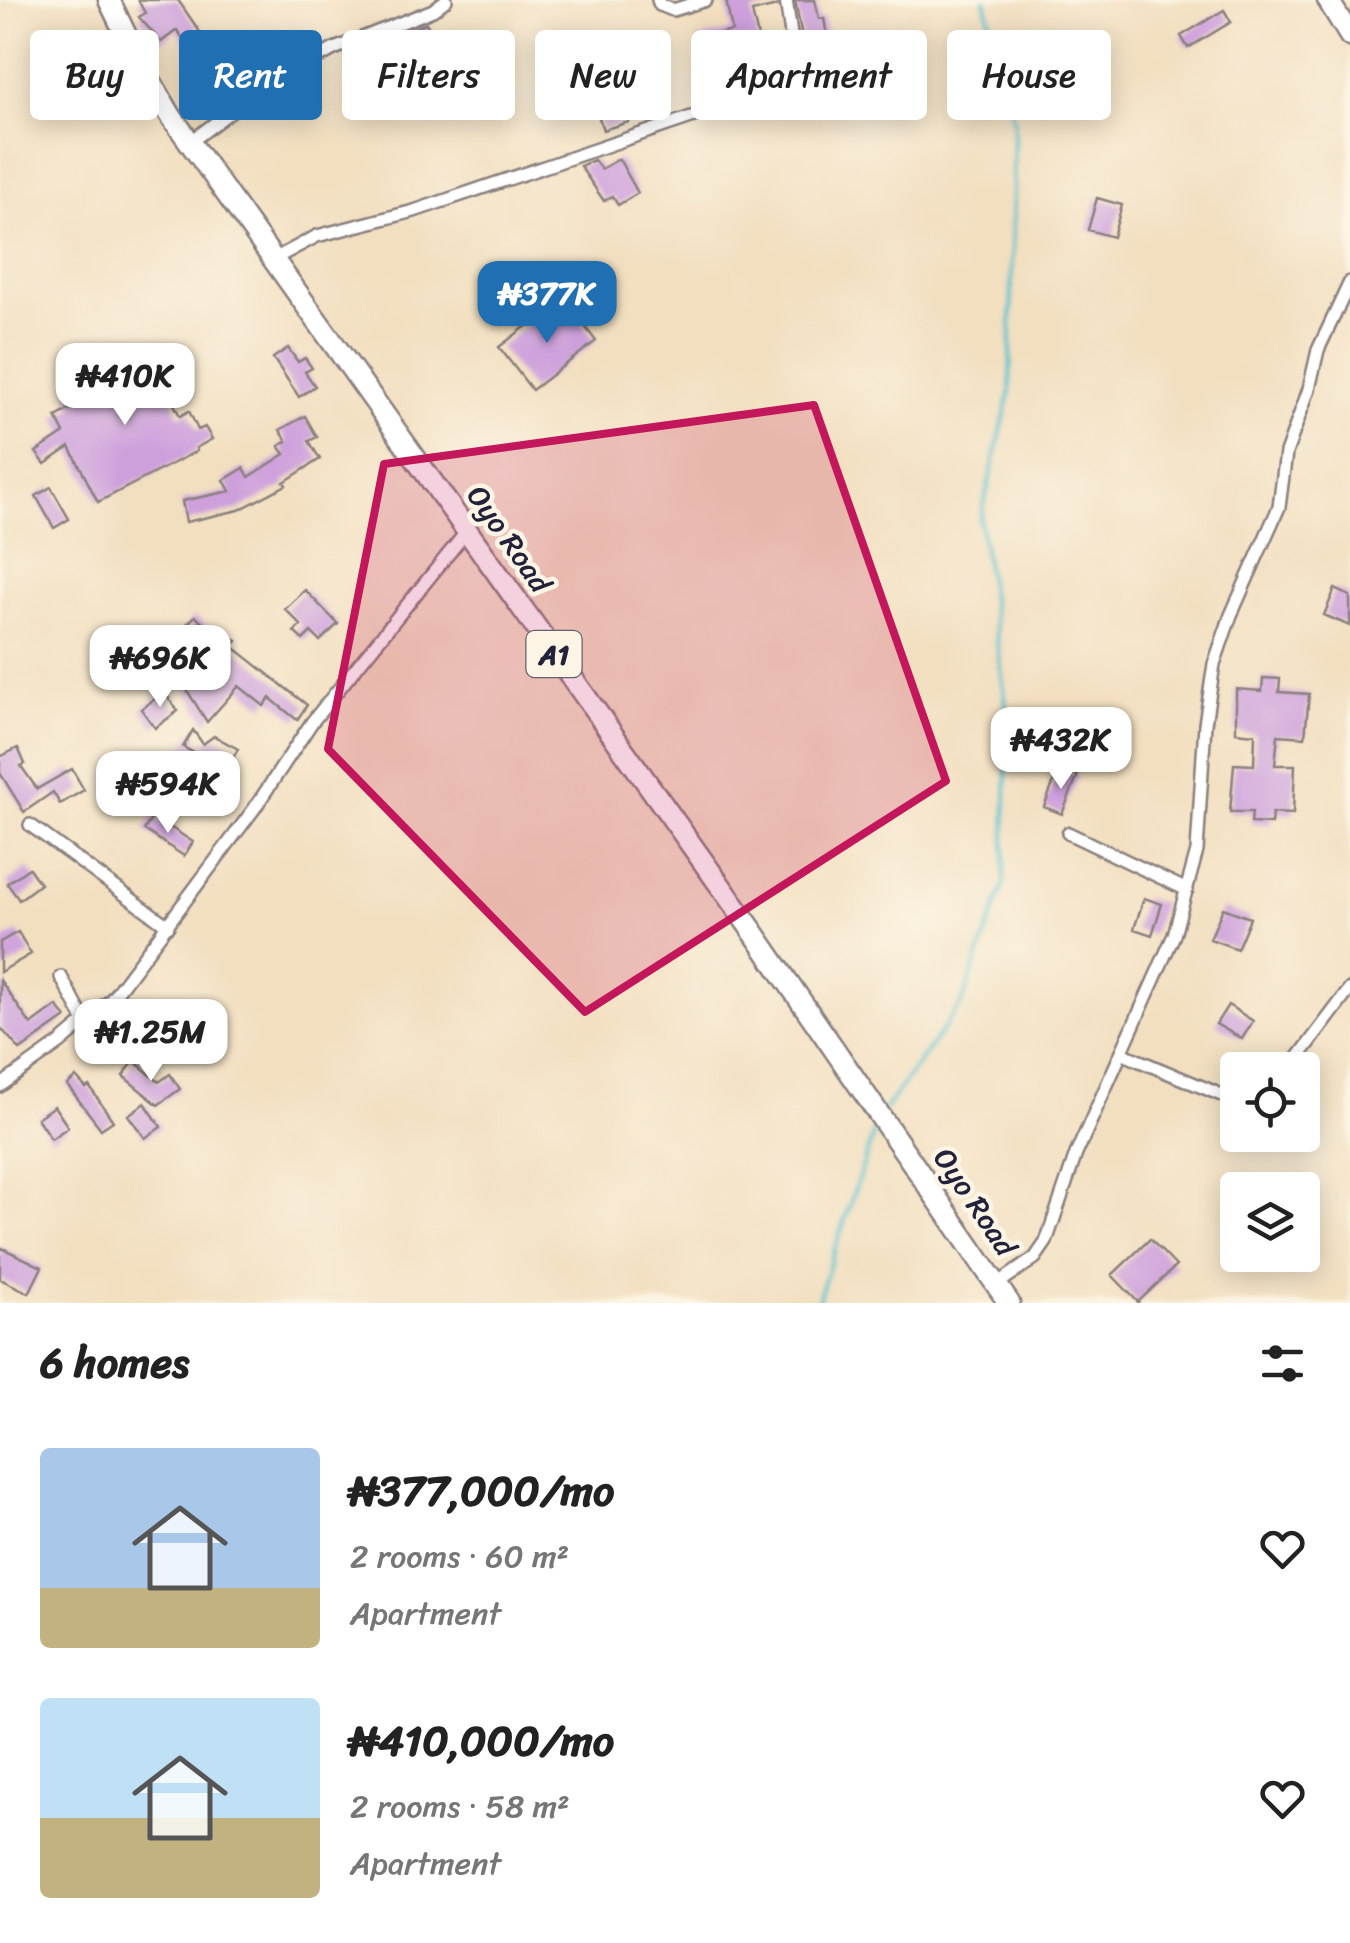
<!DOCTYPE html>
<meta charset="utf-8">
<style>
:root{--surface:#fff;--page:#f2f2f2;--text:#222;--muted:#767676;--accent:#1f6fb2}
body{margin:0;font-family:Sriracha,sans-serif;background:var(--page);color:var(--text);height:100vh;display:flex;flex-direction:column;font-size:38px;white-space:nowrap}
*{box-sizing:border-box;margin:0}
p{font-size:32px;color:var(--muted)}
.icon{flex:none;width:55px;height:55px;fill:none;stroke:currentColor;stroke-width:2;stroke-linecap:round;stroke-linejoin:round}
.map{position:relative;height:1303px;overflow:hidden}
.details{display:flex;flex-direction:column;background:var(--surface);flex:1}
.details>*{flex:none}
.top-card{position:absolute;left:30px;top:30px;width:1290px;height:90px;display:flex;gap:20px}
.controls{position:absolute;left:1220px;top:1052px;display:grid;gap:20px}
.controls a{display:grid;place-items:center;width:100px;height:100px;border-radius:10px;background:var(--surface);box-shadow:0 5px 25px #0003;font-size:50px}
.price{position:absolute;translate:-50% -85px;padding:0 22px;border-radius:20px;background:#fff;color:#222;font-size:32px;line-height:65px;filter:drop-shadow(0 2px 5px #0008)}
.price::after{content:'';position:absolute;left:50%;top:60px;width:30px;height:22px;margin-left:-15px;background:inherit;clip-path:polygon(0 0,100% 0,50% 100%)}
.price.active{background:var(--accent);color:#fff}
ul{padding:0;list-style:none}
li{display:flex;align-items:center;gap:30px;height:250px;padding:0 40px}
li span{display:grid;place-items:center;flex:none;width:280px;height:200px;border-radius:10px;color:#555}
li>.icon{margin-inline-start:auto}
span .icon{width:120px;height:120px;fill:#fffc;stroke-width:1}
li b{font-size:42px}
h2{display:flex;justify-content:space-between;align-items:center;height:120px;padding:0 40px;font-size:42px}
.tag{padding:0 35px;border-radius:10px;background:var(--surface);box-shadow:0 5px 25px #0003;font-size:35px;line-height:90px}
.tag.active{background:var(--accent);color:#fff}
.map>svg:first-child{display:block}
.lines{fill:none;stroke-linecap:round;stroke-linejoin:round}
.stream{stroke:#55c1cf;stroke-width:4}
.building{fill:#cda0dc}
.minor-casing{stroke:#8a807e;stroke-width:16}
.trunk-casing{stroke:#8a807e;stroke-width:25}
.motorway-casing{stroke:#8a807e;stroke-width:25}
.minor{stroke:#fff;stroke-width:11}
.trunk{stroke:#fff;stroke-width:20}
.motorway{stroke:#fff;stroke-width:20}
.marked{fill:#c2185b;fill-opacity:0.2;stroke:#c2185b;stroke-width:8;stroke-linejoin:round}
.labels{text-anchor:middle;stroke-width:9;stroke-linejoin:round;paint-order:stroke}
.shield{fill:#fcf5e5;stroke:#63616e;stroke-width:2.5}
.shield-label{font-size:28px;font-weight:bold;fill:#22223b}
.street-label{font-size:30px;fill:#22223b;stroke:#fcf5e5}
</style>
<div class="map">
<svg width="1350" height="1303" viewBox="0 0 1350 1303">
<rect width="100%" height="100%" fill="#fcf5e5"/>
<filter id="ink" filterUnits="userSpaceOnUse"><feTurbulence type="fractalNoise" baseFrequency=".01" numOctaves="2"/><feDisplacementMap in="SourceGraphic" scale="20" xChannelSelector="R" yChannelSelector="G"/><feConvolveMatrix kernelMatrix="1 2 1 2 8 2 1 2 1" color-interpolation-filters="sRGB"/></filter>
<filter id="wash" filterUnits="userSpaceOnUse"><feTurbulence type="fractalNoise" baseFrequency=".0048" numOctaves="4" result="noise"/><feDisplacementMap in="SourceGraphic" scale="40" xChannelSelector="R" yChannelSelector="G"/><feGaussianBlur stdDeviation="2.25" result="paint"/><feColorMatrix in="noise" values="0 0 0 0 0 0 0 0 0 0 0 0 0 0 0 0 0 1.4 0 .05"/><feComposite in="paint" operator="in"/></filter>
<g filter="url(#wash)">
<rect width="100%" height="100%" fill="#f2dfc0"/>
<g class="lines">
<path class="stream" d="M885,1109L962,1003L1004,884L1008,719L980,521L1010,393L1014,124L985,0
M817,1303L876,1126"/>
</g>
<g id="blocks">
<path class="building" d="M138,0H178L213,51L199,61L177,30L161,42L139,17L145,13Z
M726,0H777V6L752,12L763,58L727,67L729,77L707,82L698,39L732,31Z
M795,0H815L819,19L824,18L828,42L804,47Z
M1224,10L1231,22L1188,48L1181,36Z
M426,23L441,48L414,64L397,35Z
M610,66L617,86L650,76L657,99L625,109L629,122L603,130L585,75Z
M619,159L638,193L618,205L612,196L604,201L580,166L594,160L601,169Z
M1097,198L1122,205L1113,237L1088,230Z
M557,303L572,323L578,318L596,341L532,390L499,347Z
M288,348L298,362L305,358L312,368L305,372L315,386L299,397L273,358Z
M148,352L180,416L189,411L198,430L205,427L212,439L196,448L197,451L98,502L70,447L45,464L36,452L64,433L56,417L74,407L67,393Z
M305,416L317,437L309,441L320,459L284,482L286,485L239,510L186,522L182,501L230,491L224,480L244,468L249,477L285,454L279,446L287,441L280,430Z
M51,487L69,519L54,528L36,496Z
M1335,589L1350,596V626L1324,615Z
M305,590L338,624L320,641L311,632L303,640L294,632L301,625L285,609Z
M195,616L216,634L221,628L237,641L232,646L307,705L297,720L270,698L264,706L239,686L207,722L176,673L205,655L201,652L208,643L187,624Z
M1263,678L1280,679L1279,692L1309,694L1305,737L1278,735L1275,765H1295L1293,814L1272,813L1271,824L1251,823L1252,812H1230L1234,764L1254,765L1255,734L1236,732V689L1262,691Z
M164,692L178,711L155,728L141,709Z
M193,730L203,744L214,736L238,749L226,770L183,747Z
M18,748L25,764L21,766L37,789L72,769L84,790L60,804L53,792L24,812L0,773V757Z
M1058,771L1078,775L1062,814L1044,807Z
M153,816L193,842L184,856L144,830Z
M29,868L40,884L19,900L7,883Z
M1144,898L1162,904L1152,935L1134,929Z
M1223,908L1250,918L1237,949L1210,939Z
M18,932L31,954L0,972V942Z
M0,980L31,1025L57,1006L66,1018L20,1050L0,1027Z
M1228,1005L1253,1021L1242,1039L1216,1024Z
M127,1026L151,1046L138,1061L114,1041Z
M134,1061L159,1082L170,1074L180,1089L158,1105L123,1076Z
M76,1077L86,1088L89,1086L113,1121L101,1129L67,1085Z
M145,1103L161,1127L145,1138L128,1115Z
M54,1106L68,1127L51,1139L37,1118Z
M1150,1239L1176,1266L1138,1302L1112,1275Z
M0,1247L42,1267L29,1293L0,1279Z"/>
</g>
</g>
<g filter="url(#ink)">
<use href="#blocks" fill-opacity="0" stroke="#8a807e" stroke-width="2.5"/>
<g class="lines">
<defs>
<path id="minor" d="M658,0L660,5L673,10L706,0
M189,143L256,92L334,49L433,10L446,0
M274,259L317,236L414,211L703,113L787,52L792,41L786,0
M30,825L168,926
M1068,833L1187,890
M61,977L86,1023
M1121,1053L1238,1102
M1289,1070L1350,989
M0,1086L60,1043L111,1000L254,809L312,722L467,531
M996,1285L1035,1258L1046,1242L1076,1154L1174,935L1197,851L1205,724L1214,664L1231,615L1279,507L1286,453L1309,389L1318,350L1350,282"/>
<path id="trunk" d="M109,0L136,56L171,116L752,930L1009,1303"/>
<path id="motorway" d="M1328,0L1350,36"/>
</defs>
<use href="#minor" class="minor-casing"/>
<use href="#trunk" class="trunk-casing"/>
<use href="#motorway" class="motorway-casing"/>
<use href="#minor" class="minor"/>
<use href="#trunk" class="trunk"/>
<use href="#motorway" class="motorway"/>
</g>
</g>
<path class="marked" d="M814,405L946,781L585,1012L328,749L384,464Z"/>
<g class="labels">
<rect class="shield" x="526.5" y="631" width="55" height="46" rx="8"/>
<g class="shield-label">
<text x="554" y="664">A1</text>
</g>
<g class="street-label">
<text transform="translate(509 539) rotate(55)" y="10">Oyo Road</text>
<text transform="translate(975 1202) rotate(56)" y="10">Oyo Road</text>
</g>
</g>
</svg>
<div class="controls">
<a><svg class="icon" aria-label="locate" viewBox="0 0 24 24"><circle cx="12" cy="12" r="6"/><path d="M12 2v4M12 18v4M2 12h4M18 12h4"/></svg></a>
<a><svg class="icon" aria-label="layers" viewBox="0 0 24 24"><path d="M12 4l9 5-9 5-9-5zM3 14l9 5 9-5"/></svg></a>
</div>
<b class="price active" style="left:547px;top:346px">₦377K</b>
<b class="price" style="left:125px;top:428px">₦410K</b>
<b class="price" style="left:160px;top:710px">₦696K</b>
<b class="price" style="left:1061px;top:792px">₦432K</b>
<b class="price" style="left:168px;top:836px">₦594K</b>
<b class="price" style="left:151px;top:1084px">₦1.25M</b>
<div class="top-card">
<a class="tag">Buy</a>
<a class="tag active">Rent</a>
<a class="tag">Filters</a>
<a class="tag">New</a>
<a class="tag">Apartment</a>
<a class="tag">House</a>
</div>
</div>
<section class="details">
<h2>6 homes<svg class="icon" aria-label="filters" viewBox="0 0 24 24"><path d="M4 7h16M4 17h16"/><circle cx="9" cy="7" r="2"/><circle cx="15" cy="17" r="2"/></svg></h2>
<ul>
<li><span style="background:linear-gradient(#a9c7e8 70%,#c2b280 0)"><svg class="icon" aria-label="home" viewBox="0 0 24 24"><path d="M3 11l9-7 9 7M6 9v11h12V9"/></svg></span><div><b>₦377,000/mo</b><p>2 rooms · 60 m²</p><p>Apartment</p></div><svg class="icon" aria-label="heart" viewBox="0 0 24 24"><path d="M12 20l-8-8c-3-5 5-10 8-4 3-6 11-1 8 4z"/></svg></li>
<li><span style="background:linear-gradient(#bfe0f5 60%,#c2b280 0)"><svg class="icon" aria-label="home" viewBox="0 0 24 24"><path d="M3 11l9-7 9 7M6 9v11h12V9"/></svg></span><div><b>₦410,000/mo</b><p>2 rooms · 58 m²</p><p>Apartment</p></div><svg class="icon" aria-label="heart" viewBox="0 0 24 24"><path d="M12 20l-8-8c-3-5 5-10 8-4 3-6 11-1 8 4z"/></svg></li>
</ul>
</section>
